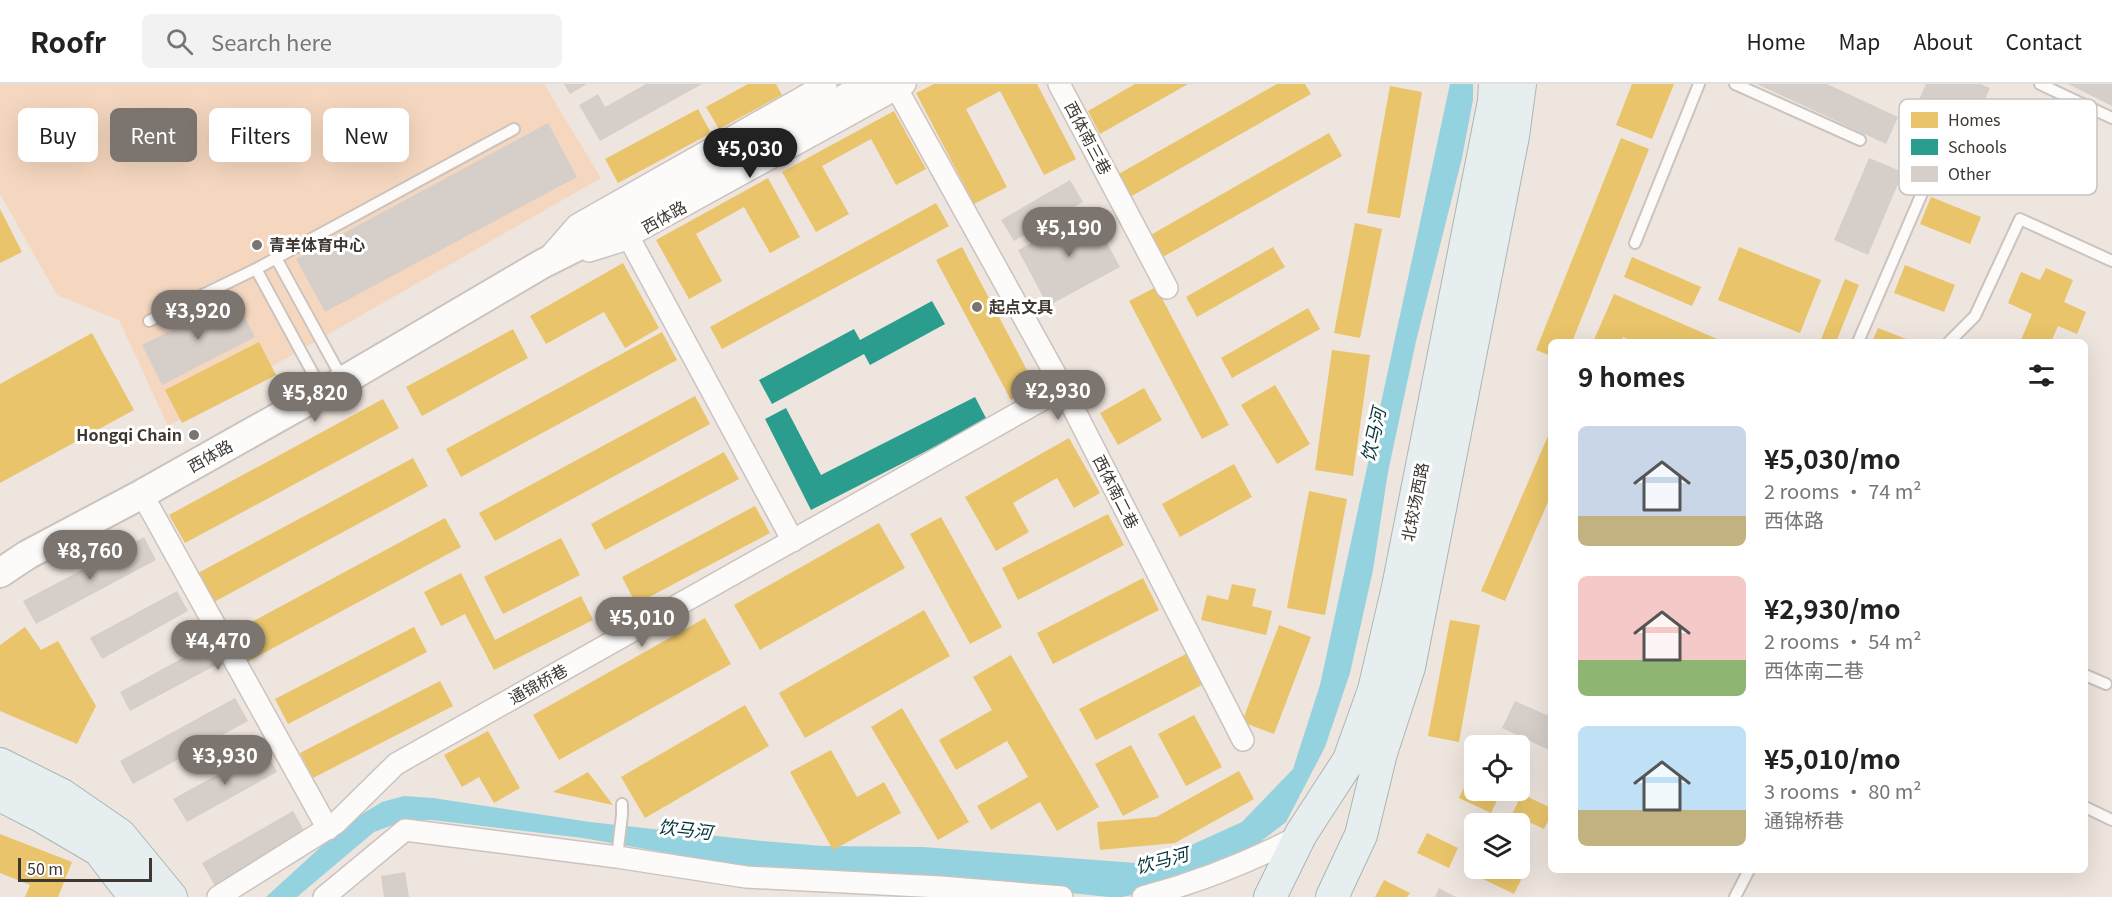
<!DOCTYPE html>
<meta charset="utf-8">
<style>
:root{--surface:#fff;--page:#f2f2f2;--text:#222;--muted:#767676;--line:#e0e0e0;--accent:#7c746e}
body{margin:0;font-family:Georgia,"Noto Sans SC",serif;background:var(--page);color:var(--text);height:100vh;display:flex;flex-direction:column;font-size:22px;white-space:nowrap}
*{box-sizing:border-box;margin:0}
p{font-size:20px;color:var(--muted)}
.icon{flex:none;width:33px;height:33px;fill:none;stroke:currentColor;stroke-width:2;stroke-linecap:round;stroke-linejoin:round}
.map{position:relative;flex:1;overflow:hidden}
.details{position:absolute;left:1548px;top:255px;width:540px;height:534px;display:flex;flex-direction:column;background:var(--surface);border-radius:9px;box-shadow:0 6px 24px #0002}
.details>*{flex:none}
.guide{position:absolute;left:18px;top:24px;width:570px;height:54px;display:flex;gap:12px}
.controls{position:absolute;left:1464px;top:651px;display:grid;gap:12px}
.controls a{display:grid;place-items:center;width:66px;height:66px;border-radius:9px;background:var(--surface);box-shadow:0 6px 24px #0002;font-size:30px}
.scale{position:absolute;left:18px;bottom:15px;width:134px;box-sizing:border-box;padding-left:6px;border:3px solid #3e3732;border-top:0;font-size:16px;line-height:21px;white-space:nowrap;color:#3e3732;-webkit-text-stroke:4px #fff;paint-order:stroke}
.price{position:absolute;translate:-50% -51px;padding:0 14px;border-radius:21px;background:var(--accent);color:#fff;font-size:20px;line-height:39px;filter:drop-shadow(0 2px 3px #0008)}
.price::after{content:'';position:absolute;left:50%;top:36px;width:18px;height:14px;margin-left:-9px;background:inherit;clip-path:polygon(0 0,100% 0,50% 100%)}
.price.current{background:#222;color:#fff}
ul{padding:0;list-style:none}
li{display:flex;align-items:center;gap:18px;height:150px;padding:0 30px}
li span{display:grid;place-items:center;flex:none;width:168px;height:120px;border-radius:9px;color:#555}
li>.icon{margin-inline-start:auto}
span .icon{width:72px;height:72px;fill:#fffc;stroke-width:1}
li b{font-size:26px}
h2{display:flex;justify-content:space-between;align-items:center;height:72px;padding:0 30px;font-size:26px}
.tag{padding:0 21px;border-radius:9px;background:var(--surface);box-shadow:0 6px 24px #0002;font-size:21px;line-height:54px}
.tag.current{background:var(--accent);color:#fff}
header{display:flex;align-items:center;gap:36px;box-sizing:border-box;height:84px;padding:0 30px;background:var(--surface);border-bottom:2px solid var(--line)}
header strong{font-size:28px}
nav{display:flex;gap:33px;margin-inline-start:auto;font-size:21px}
.search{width:420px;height:54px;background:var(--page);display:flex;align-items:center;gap:15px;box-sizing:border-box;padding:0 21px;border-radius:9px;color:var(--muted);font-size:22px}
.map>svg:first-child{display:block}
.green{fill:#f5d7bf}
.water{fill:#93d2de}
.homes{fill:#e9c46a}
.schools{fill:#2a9d8f}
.building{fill:#d6cec9}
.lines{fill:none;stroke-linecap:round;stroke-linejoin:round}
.lane-casing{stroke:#cbc3be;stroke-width:14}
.street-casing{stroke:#cbc3be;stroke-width:24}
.secondary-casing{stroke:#cbc3be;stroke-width:32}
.primary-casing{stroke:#aab6b5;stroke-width:34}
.lane{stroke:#fcfbfa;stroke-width:10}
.street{stroke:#fcfbfa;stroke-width:21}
.secondary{stroke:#fcfbfa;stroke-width:28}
.primary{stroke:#e6eeef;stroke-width:32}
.poi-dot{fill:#7c746e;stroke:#fff;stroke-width:2}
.labels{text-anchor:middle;stroke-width:6;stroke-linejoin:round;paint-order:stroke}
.street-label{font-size:16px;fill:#3e3732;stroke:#fff}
.poi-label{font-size:16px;font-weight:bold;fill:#3e3732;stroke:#fff;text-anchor:start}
.water-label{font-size:18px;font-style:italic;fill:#04333c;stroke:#fff}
.key{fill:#fff;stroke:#c5c3c2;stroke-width:1.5}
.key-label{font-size:16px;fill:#3e3732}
</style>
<header>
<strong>Roofr</strong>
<div class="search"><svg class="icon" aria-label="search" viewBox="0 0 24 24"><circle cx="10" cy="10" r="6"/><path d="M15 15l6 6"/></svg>Search here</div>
<nav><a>Home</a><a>Map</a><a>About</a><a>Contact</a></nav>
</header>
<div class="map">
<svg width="2112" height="813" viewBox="0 0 2112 813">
<rect width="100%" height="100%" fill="#eee5de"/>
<path class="green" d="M0,0H544L601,94L168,342L119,236L57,211L0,110Z"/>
<path class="water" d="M1450,0H1473V16L1462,74L1416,257L1388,388L1373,486L1350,589L1325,663L1286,738L1238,775L1171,803L1122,813H1109L947,796L793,791L583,754L432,736H406L374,748L297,813H266L347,739L382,718L404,712L433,714L590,738L762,757L823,762L923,763L1136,779L1178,767L1242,738L1293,685L1320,601Z"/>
<path class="homes" d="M748,0H776L782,11L719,45L706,23Z
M934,0H1037L1076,75L1044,91L1000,7L966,25L1007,103L974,120L916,9Z
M1135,0H1188L1100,50L1088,27Z
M1277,0H1305L1311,10L1130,113L1117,91Z
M1632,0H1674L1652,55L1616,41Z
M1390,2L1422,8L1400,134L1367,129Z
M698,25L711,49L618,99L605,75Z
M894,27L926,85L896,101L871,55L822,82L849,130L816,148L782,88Z
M1329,49L1342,72L1161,174L1149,152Z
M1621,54L1649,65L1572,258H1551V272L1536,266Z
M768,94L800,153L770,169L744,123L696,150L722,197L689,215L656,156Z
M1931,113L1981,133L1970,160L1920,140Z
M936,119L949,142L722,265L710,243Z
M0,125L22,168L0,179Z
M1355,139L1382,145L1360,254L1334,249Z
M962,163L1036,303L1011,316L936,176Z
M1273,163L1285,183L1197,233L1186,213Z
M1739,163L1821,196L1800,249L1718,216Z
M1632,173L1701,203L1692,222L1624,193Z
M623,179L659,244L625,264L604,228L546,260L530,232Z
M1905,181L1955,201L1944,228L1894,209Z
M2046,184L2073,196L2064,218L2086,228L2077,250L2058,242L2051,258H2026L2021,256L2032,230L2008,219L2021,188L2040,196Z
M1845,195L1859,201L1836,258H1820Z
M1156,203L1229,341L1202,355L1129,217Z
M1614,210L1724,258H1634L1623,253L1621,258H1593Z
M1308,224L1320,245L1232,294L1221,274Z
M1878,244L1914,258H1872Z
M513,245L528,274L422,332L406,303Z
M662,248L677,276L461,393L446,365Z
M92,249L134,326L0,399V300Z
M259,258L276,291L182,339L165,306Z
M1332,266L1370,271L1353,392L1315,386Z
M1275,301L1310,360L1277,380L1241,321Z
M1144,304L1162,336L1118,361L1100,329Z
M695,312L710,340L495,457L479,429Z
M383,315L399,344L185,459L169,431Z
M1551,345V411L1505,517L1481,507Z
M1069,354L1100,409L1074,424L1057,394L1013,419L1029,448L996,467L965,413Z
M724,368L739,395L605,466L591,440Z
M413,374L428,402L214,518L198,489Z
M1234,380L1252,413L1180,453L1162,420Z
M1309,407L1347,415L1325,531L1287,524Z
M755,422L770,449L636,520L622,493Z
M1108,430L1124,461L1018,516L1002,484Z
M941,433L1002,543L970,560L910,450Z
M445,434L461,463L247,578L231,549Z
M879,439L905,484L760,566L734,521Z
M561,454L580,491L503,530L484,493Z
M461,489L495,556L581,512L593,536L494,586L465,530L441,542L424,508Z
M1143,494L1159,526L1053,580L1037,549Z
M1232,500L1256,505L1252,522L1272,527L1266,551L1201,536L1207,511L1228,516Z
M924,526L950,572L805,654L779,609Z
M705,534L731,580L559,676L533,631Z
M1450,536L1480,541L1459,658L1428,652Z
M1279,541L1311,553L1274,650L1242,638Z
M25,543L41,566L58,557L96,622L77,660L0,627V561Z
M414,543L427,568L288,640L275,615Z
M1186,570L1202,601L1096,656L1079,625Z
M1011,571L1099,723L1057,747L1040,718L991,746L977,722L1028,693L1007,657L956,686L939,656L992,626L973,593Z
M440,597L453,622L313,694L300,669Z
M745,621L769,662L645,734L621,693Z
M902,624L969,738L938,756L871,643Z
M1194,631L1222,683L1186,702L1158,650Z
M488,647L520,704L494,719L479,693L462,703L444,671Z
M1131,661L1159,713L1123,732L1095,680Z
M831,666L857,713L884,698L901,729L833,766L790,688Z
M1239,687L1254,715L1175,759L1100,766L1097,738L1156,733Z
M588,688L613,721L553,708Z
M1469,693L1474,696V706H1497L1501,708L1491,729L1459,714Z
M1522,710L1551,724V731L1544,745L1512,730Z
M1427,749L1458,764L1449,784L1417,769Z
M0,750L72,778L58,813H25L30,801L0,789Z
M1488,784H1513L1524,790L1514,810L1483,795Z
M1384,796L1410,809L1407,813H1375Z"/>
<path class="schools" d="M932,217L945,240L870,281L864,270L772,320L759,296L854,245L860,256Z
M975,313L987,336L811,426L765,335L786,324L821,391Z"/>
<path class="building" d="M564,0H587L570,10Z
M646,0H702L600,57L579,21L598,10L605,23Z
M1757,0H1827L1898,33L1886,60Z
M1926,0H1980L1990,4L1978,31L1946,17L1922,73L1898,63Z
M2068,0H2112V22Z
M548,39L577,93L325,228L296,175Z
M1869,74L1903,88L1868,171L1834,156Z
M1070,96L1083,118L1014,157L1001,136Z
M1090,127L1120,183L1048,222L1018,166Z
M235,214L255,253L162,301L142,261Z
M144,453L156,476L36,540L23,517Z
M177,507L188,527L102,575L90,554Z
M207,561L218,580L130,627L120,608Z
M235,614L248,637L133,700L120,677Z
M1515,617L1551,633V667L1502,644Z
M264,665L277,688L187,738L173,715Z
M293,727L306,750L215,802L202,779Z
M405,788L409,813H384L381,792Z
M1439,804L1456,813H1435Z"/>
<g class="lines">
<defs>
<path id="lane" d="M1735,0L1860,56
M2040,0L2112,34
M1635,159L1699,0
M276,174L343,296
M256,185L323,308
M149,237L256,185L514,45
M1858,258L1956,30
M1949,258L1975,232L2020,135L2112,177
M2085,591L2106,600
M2085,723L2112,736
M617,773L622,731V720
M1735,813L1749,786"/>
<path id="street" d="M1059,0L1167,204
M897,5L1063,304L1243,656
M628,152L793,457
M589,167L618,158L905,0
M549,173L577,141L826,0
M142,410L328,745
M218,813L336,739L396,680L1063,304
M324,813L405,746L617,773L746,793L940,803L1062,813
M1143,813C1198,798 1250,778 1301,751"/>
<path id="secondary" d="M0,489L27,471L142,410L343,297L542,180L606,148L871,0"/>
<path id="primary" d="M0,680L62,711L120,751L171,813
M0,711L41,732L99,766L135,813
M1270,813L1301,750L1349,676L1374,606L1398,503L1494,17L1495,0
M1332,813L1361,751L1381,669L1409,583L1513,52L1520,0"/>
</defs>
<use href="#lane" class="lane-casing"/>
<use href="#street" class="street-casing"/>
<use href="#secondary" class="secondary-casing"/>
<use href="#primary" class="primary-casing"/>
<use href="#lane" class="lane"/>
<use href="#street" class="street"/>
<use href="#secondary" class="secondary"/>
<use href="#primary" class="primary"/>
</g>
<g class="poi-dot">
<circle cx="257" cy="161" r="6"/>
<circle cx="977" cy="223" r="6"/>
<circle cx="194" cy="351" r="6"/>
</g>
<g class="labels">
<g class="street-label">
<text transform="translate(1088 54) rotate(62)" y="6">西体南三巷</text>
<text transform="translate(664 133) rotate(-29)" y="6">西体路</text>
<text transform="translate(210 372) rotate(-29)" y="6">西体路</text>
<text transform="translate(1116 408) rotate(63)" y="6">西体南二巷</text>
<text transform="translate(1415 418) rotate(-79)" y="6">北较场西路</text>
<text transform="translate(538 600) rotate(-29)" y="6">通锦桥巷</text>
</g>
<g class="poi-label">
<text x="269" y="167">青羊体育中心</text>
<text x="989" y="229">起点文具</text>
<text x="182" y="357" text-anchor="end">Hongqi Chain</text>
</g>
<g class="water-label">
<text transform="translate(1374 351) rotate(-77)" y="6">饮马河</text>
<text transform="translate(685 746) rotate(7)" y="6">饮马河</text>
<text transform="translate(1162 777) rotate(-15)" y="6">饮马河</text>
</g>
</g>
<rect x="1899" y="15" width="198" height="96" rx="9" class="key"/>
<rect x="1911" y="28" width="27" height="16" fill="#e9c46a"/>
<rect x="1911" y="55" width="27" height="16" fill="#2a9d8f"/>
<rect x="1911" y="82" width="27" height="16" fill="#d6cec9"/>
<g class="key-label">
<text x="1948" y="42">Homes</text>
<text x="1948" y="69">Schools</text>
<text x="1948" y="96">Other</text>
</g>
</svg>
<div class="controls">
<a><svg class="icon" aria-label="locate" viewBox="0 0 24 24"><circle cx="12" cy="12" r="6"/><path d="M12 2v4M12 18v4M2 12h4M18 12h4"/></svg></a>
<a><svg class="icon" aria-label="layers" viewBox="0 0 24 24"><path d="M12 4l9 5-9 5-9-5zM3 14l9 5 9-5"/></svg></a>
</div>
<div class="scale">50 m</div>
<b class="price current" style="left:750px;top:95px">¥5,030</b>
<b class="price" style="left:1069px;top:174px">¥5,190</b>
<b class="price" style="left:198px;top:257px">¥3,920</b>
<b class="price" style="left:1058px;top:337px">¥2,930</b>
<b class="price" style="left:315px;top:339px">¥5,820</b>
<b class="price" style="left:90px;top:497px">¥8,760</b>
<b class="price" style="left:642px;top:564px">¥5,010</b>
<b class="price" style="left:218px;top:587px">¥4,470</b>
<b class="price" style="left:225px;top:702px">¥3,930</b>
<div class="guide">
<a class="tag">Buy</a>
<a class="tag current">Rent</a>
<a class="tag">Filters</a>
<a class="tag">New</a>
</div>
<section class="details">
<h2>9 homes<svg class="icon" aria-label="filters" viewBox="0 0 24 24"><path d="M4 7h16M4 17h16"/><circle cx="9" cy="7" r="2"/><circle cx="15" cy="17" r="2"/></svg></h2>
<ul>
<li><span style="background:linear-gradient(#c9d6e8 75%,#c2b280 0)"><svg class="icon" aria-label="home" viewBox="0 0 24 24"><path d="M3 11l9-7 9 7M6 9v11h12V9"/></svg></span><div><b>¥5,030/mo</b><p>2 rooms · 74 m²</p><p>西体路</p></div></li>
<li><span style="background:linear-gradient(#f6c9c9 70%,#8fb573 0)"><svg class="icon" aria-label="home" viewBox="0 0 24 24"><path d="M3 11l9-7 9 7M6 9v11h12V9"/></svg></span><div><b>¥2,930/mo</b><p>2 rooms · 54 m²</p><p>西体南二巷</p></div></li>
<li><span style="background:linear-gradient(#bfe0f5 70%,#c2b280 0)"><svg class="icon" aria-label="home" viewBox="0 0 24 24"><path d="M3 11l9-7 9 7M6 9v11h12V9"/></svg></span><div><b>¥5,010/mo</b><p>3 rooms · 80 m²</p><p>通锦桥巷</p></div></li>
</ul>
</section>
</div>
